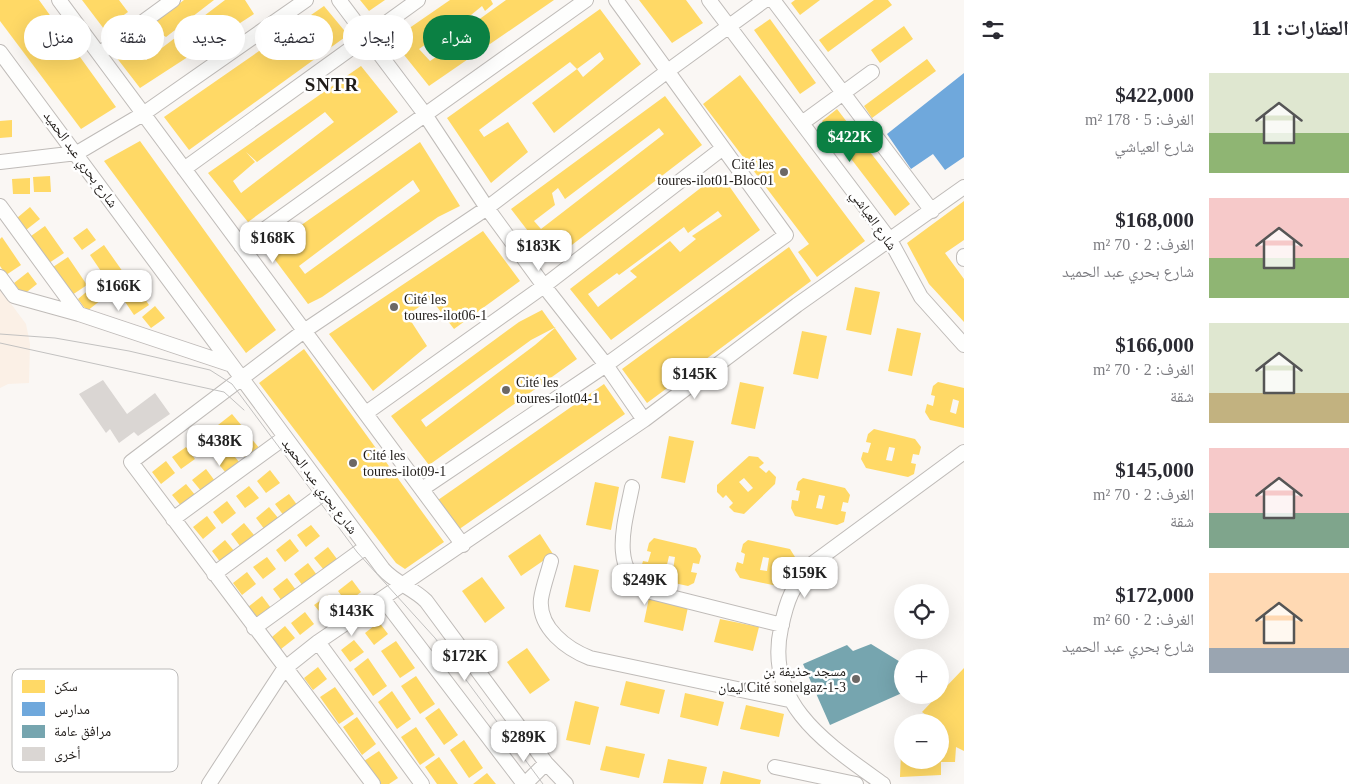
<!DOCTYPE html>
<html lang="ar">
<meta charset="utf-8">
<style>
:root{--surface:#fff;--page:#f2f2f3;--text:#2b2b33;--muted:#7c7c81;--accent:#0b8043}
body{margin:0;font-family:"Times New Roman","Noto Naskh Arabic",serif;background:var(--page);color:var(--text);direction:rtl;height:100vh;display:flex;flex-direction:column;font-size:19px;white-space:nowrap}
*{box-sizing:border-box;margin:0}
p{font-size:16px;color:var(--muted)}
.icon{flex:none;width:28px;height:28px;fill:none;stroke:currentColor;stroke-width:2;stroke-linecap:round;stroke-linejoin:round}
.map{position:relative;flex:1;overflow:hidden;direction:ltr}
.panel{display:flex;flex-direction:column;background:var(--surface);width:400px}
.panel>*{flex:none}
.banner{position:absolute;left:15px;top:15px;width:475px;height:45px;direction:rtl;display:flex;gap:10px}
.buttons{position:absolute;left:894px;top:584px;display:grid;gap:10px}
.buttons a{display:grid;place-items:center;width:55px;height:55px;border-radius:50%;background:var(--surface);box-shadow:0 5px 20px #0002;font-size:25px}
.price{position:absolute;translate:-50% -42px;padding:0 11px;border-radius:10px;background:#fff;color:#222;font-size:16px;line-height:32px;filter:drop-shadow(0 1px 2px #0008)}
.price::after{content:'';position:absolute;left:50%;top:30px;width:15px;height:11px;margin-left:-8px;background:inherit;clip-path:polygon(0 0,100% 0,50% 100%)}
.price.on{background:var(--accent);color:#fff}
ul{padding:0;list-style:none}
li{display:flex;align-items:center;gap:15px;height:125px;padding:0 15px}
li span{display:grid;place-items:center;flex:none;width:140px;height:100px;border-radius:0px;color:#555}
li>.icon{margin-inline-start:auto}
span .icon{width:60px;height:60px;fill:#fffc;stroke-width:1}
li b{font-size:21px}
h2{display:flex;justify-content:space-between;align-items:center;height:60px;padding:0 15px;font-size:21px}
.tag{padding:0 18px;border-radius:22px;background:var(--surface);box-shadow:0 5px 20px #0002;font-size:18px;line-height:45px}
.tag.on{background:var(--accent);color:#fff}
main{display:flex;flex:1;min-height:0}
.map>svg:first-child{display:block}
.built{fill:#fbf0e6}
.homes{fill:#ffd966;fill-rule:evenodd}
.schools{fill:#6fa8dc}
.public{fill:#76a5af}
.building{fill:#dad6d3}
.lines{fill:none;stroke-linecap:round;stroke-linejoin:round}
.minor-casing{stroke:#bfbbb8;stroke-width:16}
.minor{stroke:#fefefd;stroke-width:14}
.tram{stroke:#c2c1c0;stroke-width:1}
.poi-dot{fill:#6c6865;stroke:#fff;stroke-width:2}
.labels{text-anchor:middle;stroke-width:5;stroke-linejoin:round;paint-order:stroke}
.street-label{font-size:14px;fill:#1f1b18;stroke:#fff}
.poi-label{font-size:14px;fill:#1f1b18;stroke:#fff;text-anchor:start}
.district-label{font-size:19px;font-weight:bold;letter-spacing:1px;fill:#1f1b18;stroke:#fff}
.key{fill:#fff;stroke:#bcbbba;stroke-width:1}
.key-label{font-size:14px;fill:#1f1b18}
</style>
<main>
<section class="panel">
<h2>العقارات: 11<svg class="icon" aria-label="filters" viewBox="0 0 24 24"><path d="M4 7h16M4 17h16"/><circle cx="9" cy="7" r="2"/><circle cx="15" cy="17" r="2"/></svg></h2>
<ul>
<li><span style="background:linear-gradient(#dfe7d0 60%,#8fb573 0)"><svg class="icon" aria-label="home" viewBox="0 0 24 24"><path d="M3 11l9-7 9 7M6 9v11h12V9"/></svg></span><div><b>$422,000</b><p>الغرف: 5 · 178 m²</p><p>شارع العياشي</p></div></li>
<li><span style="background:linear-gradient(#f6c9c9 60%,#8fb573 0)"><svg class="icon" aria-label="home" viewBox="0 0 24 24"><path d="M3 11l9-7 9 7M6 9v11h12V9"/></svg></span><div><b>$168,000</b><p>الغرف: 2 · 70 m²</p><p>شارع بحري عبد الحميد</p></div></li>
<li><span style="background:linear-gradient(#dfe7d0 70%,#c2b280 0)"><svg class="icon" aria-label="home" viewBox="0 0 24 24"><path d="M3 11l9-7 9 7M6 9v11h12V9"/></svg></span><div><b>$166,000</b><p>الغرف: 2 · 70 m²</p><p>شقة</p></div></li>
<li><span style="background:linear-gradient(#f6c9c9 65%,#7fa58c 0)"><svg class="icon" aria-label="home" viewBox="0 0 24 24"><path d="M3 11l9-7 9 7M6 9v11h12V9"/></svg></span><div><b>$145,000</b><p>الغرف: 2 · 70 m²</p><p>شقة</p></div></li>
<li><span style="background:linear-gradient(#ffd9b3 75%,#9aa5b1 0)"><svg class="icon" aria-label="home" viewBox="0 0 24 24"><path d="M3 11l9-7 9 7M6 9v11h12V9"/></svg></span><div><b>$172,000</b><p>الغرف: 2 · 60 m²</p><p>شارع بحري عبد الحميد</p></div></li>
</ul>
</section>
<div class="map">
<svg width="964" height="784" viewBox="0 0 964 784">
<rect width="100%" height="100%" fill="#faf7f4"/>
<path class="built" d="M0,289L26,324L30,344L29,383L8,384L0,388Z"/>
<path class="homes" d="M0,0H39L116,107L81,129L0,21Z
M82,0H119L128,12L104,29Z
M184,0H214L166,37L158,32L136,49L146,60L225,0H245L254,14L140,88L113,53Z
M360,0H385L369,11Z
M450,0H491L493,4L485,11L482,6L437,43L433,39L419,49L430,61L436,57L434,53L449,41L506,0H554L429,86L392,40Z
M639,0H686L703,23L672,43Z
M795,0H820L800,15L791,3Z
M874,0H888L892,5L828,52L819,40Z
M324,6L348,35L189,150L164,117Z
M600,9L641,64L554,133L532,103L577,69L583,77L604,59L600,52L577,69L570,62L479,130L484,137L508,122L528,152L491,183L447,118Z
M770,19L816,83L800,94L754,30Z
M904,26L913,39L880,63L871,50Z
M927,59L936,71L872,118L864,106Z
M361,66L398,112L248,222L208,173ZM325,112L334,122L241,193L233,181L255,162L246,152L257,162Z
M740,75L865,241L817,277L798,252L809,244L703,104Z
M665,96L702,145L551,261L511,209ZM659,128L664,134L541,229L534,221L555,205L552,193L558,188L565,199Z
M837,109L910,204L895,216L822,121Z
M12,120V137L0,138V121Z
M140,141L276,330L246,353L104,161Z
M420,142L460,206L438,217L322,297L308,304L267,249ZM413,180L420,191L305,274L299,266Z
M720,173L760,230L611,340L570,289ZM718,211L722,216L692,236L696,239L680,252L670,241L630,271L637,277L598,307L588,294L617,273L619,275L684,227L688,233Z
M50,176L51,192H34L33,177Z
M30,178V194H13L12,179Z
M964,201V240L945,253L964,279V322L929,284L907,243Z
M30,207L40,219L26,230L17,218Z
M45,226L64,253L49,263L31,236Z
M87,228L96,240L82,250L73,238Z
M483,231L520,281L454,329L431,299L407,315L427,346L373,391L329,334Z
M2,237L21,265L6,275L0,266V239Z
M104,245L123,272L109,283L90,255Z
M789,247L811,281L647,403L622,369Z
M68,257L87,285L72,295L53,267Z
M28,272L37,284L23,295L14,283Z
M130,277L149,305L134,315L115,287Z
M855,287L880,292L871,335L846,330Z
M91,288L101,300L87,311L78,299Z
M155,306L165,318L151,328L142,317Z
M542,310L577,359L429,465L391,416L519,322ZM556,327L535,345L426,427L421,420L531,340Z
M897,328L921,333L912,376L888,371Z
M802,331L827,336L818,379L793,374Z
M304,349L444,542L405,569L396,563L259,383Z
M740,382L764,387L755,429L731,424Z
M938,382L964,388V428L930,420L925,412L927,404L933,406L935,396L931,395L933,386ZM953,399L959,401L956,414L950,412Z
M604,384L625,414L458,530L438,500Z
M232,414L242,426L228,437L218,425Z
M211,428L220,440L207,451L197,439Z
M874,429L915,439L921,447L919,455L913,454L911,463L916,464L914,474L908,477L866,468L861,459L863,452L868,453L871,443L866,442L868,434ZM889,447L895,448L892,461L886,460Z
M669,436L694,441L685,483L661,478Z
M250,437L260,449L246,459L237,447Z
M186,447L195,459L181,469L172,457Z
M230,451L240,463L226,473L216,461Z
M749,456L758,457L764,463L759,467L766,473L769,470L776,477L775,484L744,514L734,512L729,507L733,503L726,495L723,498L717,492V485ZM744,478L753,488L748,492L739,482Z
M166,461L175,473L161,484L152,472Z
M206,469L215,481L202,492L192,480Z
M270,470L280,483L266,493L257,481Z
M803,478L845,488L850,495L848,503L843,502L841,511L846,512L844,522L837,525L795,516L791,508L792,500L798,501L800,491L796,490L798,482ZM819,495L825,496L822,509L816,508Z
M595,482L619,487L611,530L586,525Z
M186,484L196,496L182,507L172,495Z
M249,486L259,498L245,508L236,496Z
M289,494L298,506L284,516L275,504Z
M227,501L236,513L222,524L213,512Z
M269,507L279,519L265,530L256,518Z
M207,516L216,528L203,539L193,527Z
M244,523L254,535L240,546L231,534Z
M311,525L320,536L306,547L297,535Z
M540,534L553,554L521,576L508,556Z
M654,538L696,548L701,556L699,564L693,563L691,572L697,573L694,583L688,586L646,577L641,568L643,561L648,562L651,552L647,551L649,543ZM669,556L675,557L673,570L666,569Z
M290,539L299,551L285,562L276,550Z
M225,540L235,552L221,563L212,551Z
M748,540L790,549L795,557L793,565L788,564L786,573L791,574L789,584L782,587L740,578L735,570L737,562L743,564L745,554L741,552L743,544ZM763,557L769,558L767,571L760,570Z
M328,547L337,559L324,570L314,558Z
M267,557L276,569L263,579L253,567Z
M308,563L317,575L303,586L294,574Z
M574,565L599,570L590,612L565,607Z
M247,572L256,584L242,595L233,583Z
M482,577L505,608L485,623L462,591Z
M287,578L296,590L282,601L273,589Z
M352,580L361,592L347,603L338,591Z
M328,595L337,607L324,617L314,605Z
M262,596L271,608L257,619L248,607Z
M649,598L688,607L683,631L644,622Z
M305,612L314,624L300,635L291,623Z
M720,619L759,627L753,651L714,642Z
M379,622L388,634L374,645L365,633Z
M285,626L295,638L281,649L272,637Z
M354,640L364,652L350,662L341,650Z
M396,641L415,668L400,678L381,651Z
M527,648L550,680L530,694L507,662Z
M368,658L387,686L373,696L354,669Z
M318,667L327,679L313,690L304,678Z
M964,668V751L956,747L955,762H941V775L900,777L901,752L902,760H940V722H936L922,712Z
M416,676L435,704L420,714L401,686Z
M626,681L665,690L659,714L620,705Z
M335,687L354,714L339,724L320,697Z
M392,691L411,719L397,729L378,702Z
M685,693L724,702L718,726L680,717Z
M575,701L599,707L590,745L566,740Z
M746,705L784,714L779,737L740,729Z
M439,708L458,735L444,745L425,718Z
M357,717L376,744L362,755L343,727Z
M416,727L435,755L420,765L401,737Z
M464,740L483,768L469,778L450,750Z
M606,746L645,754L639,778L600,770Z
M379,751L398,778L389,784H380L364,761Z
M439,757L458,784H437L425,767Z
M668,759L707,767L703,784L663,783Z
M723,771L761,780L760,784H720Z
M487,773L496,784H473Z"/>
<path class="schools" d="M964,73V157L945,170L933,154L911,169L887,134Z"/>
<path class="public" d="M871,644L902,663V693L830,725L803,664L847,645L853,651Z"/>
<path class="building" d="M103,380L127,414L155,393L170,414L138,436L134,432L119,443L110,429L106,433L79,394Z"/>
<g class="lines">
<defs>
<path id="minor" d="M59,0L463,545
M339,0L424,113L487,208L544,286L606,365L644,420
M709,0L890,240L921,297L964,345
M773,0L932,211
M0,52L383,569C395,583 413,588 426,601L546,763L566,784
M99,54L173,0
M802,123L872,72
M0,162L77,153L143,114L306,0
M184,169L418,0
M0,206L79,314
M241,246L586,0
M964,256V259
M0,277L14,296L79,314L229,364
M366,413L544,286L723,148
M632,487C625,523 609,569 647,591L782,625
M422,489L606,365L786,235L616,0
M173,519L284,438
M551,561C548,573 543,586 541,599C538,628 567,649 590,658L789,700
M214,574L325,492
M383,599L524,784
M254,628L366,547
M318,642L422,784
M775,767L856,784
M209,784L284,669L318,642L644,420L797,305L964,187
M373,784L131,462L304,331L487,208L669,70L765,0
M525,784L546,763
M883,784C829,745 764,705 781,628C787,599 792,587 812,564L964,452"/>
</defs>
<use href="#minor" class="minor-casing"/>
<use href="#minor" class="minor"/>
<path class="tram" d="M0,334L55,338L129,351L210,370L232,384L357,552L435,638L543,784
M0,343L224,392L244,410"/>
</g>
<g class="poi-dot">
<circle cx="784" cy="172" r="5"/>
<circle cx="394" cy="307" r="5"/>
<circle cx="506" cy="390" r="5"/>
<circle cx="353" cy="463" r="5"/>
<circle cx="856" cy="679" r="5"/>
</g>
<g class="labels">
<g class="street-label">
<text transform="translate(81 159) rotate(54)" y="5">شارع بحري عبد الحميد</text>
<text transform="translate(874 220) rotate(55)" y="5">شارع العياشي</text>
<text transform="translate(320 486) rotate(53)" y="5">شارع بحري عبد الحميد</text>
</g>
<g class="poi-label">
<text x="774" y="169" text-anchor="end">Cité les<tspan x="774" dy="16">toures-ilot01-Bloc01</tspan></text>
<text x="404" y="304">Cité les<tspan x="404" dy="16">toures-ilot06-1</tspan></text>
<text x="516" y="387">Cité les<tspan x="516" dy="16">toures-ilot04-1</tspan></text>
<text x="363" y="460">Cité les<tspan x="363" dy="16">toures-ilot09-1</tspan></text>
<text x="846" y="676" text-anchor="end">مسجد حذيفة بن<tspan x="846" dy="16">اليمانCité sonelgaz-1-3</tspan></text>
</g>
<g class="district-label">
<text x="332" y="91">SNTR</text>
</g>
</g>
<rect x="12" y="669" width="166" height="103" rx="8" class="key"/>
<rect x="22" y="680" width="23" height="13" fill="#ffd966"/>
<rect x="22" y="702" width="23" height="14" fill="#6fa8dc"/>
<rect x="22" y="725" width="23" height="13" fill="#76a5af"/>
<rect x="22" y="747" width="23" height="14" fill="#dad6d3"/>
<g class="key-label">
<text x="54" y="691">سكن</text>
<text x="54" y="714">مدارس</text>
<text x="54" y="736">مرافق عامة</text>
<text x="54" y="759">أخرى</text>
</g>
</svg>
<div class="buttons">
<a><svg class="icon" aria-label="locate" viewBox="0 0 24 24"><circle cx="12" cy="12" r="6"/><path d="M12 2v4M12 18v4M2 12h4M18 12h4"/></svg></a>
<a>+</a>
<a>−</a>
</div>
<b class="price on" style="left:850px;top:163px">$422K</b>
<b class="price" style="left:273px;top:264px">$168K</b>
<b class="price" style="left:539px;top:272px">$183K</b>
<b class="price" style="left:119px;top:312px">$166K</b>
<b class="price" style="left:695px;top:400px">$145K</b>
<b class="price" style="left:220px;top:467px">$438K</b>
<b class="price" style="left:805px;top:599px">$159K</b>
<b class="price" style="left:645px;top:606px">$249K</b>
<b class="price" style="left:352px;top:637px">$143K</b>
<b class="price" style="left:465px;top:682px">$172K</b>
<b class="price" style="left:524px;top:763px">$289K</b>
<div class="banner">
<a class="tag on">شراء</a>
<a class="tag">إيجار</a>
<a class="tag">تصفية</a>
<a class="tag">جديد</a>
<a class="tag">شقة</a>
<a class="tag">منزل</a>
</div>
</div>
</main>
